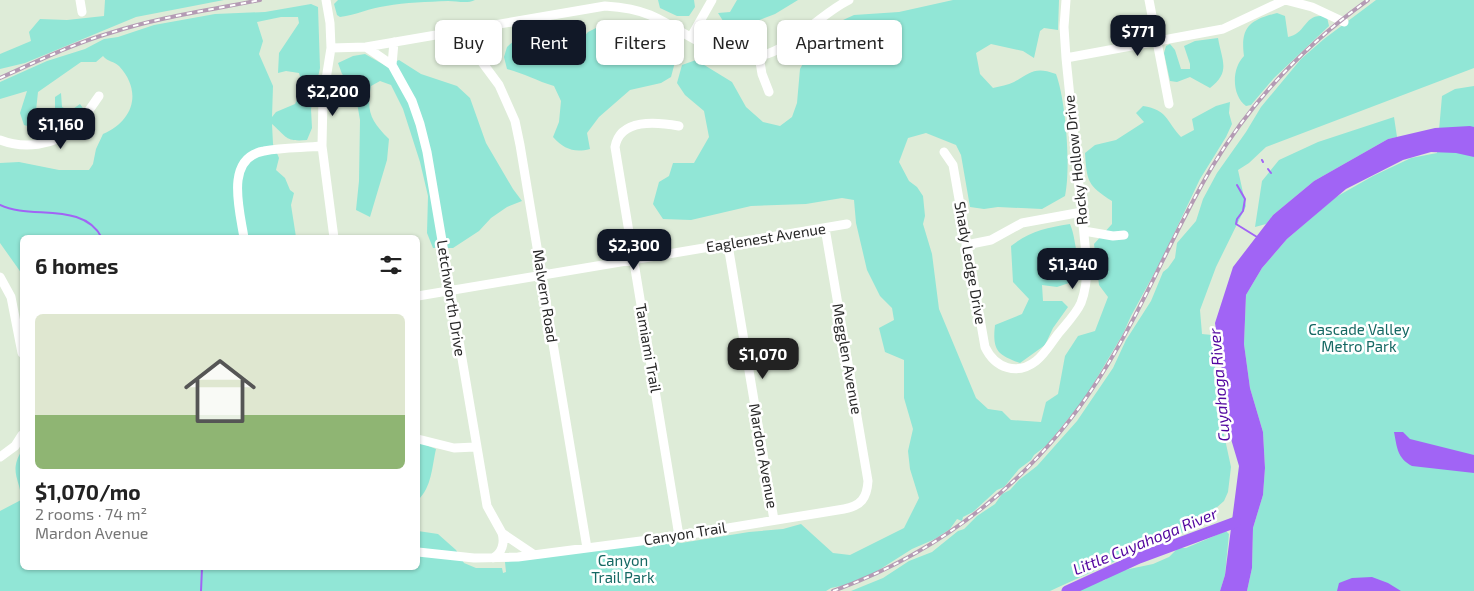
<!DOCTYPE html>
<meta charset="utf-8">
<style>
:root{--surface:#fff;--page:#f6f6f6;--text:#222;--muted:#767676;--line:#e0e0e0;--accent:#111827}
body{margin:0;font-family:"Exo 2",sans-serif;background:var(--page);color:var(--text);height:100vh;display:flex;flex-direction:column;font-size:19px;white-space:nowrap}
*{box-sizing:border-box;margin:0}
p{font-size:16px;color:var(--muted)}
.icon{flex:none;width:28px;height:28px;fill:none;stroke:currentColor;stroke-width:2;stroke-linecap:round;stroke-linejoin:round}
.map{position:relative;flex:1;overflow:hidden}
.panel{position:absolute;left:20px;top:235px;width:400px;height:335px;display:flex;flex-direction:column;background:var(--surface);border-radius:8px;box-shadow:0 1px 4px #0004}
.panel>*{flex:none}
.hud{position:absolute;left:435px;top:20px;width:475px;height:45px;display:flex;gap:10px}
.price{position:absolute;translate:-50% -42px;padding:0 11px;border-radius:10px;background:var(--accent);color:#fff;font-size:16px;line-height:32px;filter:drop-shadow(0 1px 2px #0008)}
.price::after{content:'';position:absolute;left:50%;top:30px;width:15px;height:11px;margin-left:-8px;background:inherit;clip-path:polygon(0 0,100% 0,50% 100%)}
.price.current{background:#222;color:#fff}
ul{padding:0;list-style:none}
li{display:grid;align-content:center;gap:10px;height:265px;padding:0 15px}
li+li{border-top:1px solid var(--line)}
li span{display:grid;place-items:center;height:155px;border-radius:8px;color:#555}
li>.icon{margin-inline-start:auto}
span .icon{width:90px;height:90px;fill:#fffc;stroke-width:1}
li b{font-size:21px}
h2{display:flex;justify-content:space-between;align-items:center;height:60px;padding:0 15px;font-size:21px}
.tag{padding:0 18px;border-radius:8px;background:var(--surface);box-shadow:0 1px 4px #0004;font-size:18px;line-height:45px}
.tag.current{background:var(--accent);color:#fff}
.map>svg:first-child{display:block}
.green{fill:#91e6d6;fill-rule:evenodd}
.water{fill:#a164f5}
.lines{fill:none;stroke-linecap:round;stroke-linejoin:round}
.stream{stroke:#a164f5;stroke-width:2}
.river{stroke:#a164f5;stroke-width:11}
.minor{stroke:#fff;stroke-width:9}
.rail-casing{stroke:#b49bb4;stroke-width:4}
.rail{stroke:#fff;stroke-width:2;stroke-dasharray:5.5;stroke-linecap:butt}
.labels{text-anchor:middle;stroke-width:5;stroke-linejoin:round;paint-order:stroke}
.street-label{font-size:15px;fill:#282828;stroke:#fff}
.park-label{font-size:15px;fill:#156863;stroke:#fff}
.water-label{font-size:16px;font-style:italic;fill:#52069f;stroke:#fff}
</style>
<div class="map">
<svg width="1474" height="591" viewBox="0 0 1474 591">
<rect width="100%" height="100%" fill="#deecd8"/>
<path class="green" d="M105,0H224L136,17L25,63L0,69V54L31,41L29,32L40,19L67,20L104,16Z
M338,0H475C467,4 457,1 448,1C427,2 406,2 386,6C370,8 356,15 340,17L337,15L334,4Z
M658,0H694L695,7L689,16H677L660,8Z
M737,0H798L775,14L752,23L748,46L731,48L732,35L718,13L730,12Z
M953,0H1059L1058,30L1044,28L1040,31L1034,58L1023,51L991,44L976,53L980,74L993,88C1000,86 1008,85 1014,82C1031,73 1034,66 1056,74C1066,101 1071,168 1065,196L1042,209L998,207L984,209L970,207L961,155L956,145L926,133L908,138L899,162L909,181L917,187L923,196L925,216L923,224L932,254L939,309L976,398L988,409L1002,411L1011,420L1041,422L1046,402L1058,394L1065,356L1078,336L1095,331L1108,297L1099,285L1094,244L1112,224V201C1087,185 1087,181 1085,153L1095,145L1116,140L1144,122L1136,113L1143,106C1168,110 1166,121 1181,137L1194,130L1192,119L1216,106L1230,102L1229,113L1232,124L1226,137L1200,179L1162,259L1131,316L1123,334L1085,398L1047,445L1034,455L1031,460L1019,469L1004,487L997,490L973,512L963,517L962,521L957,519L950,529L935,539L912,549L871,575L850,584L831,588L826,591H0V511L21,500C21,479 8,473 22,450V568H418V531L438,534L456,550L464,563L476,568H502L503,573L506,572L505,562L670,541L681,543L749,532L783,529L801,524L833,553L850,555L904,528L919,498L910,469L908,451L913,429L904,398V360L885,352L879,328L894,320L892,308L880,296L867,270L856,223L854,200L842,198L806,204L751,206L691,220L663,219L653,204L659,182L669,176L673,163H694L709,137L704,111L685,95L677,83L682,65L696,60L732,82L746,107L763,122L780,126L792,117L797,103L800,69L821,30L854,15L899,12Z
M1376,0H1474V68L1266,147L1249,163L1238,170L1246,206L1216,267L1200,310L1202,334L1212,335L1220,416L1231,467L1228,492L1224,501L1199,523L1182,533L1133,553L1050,591H851L883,578L909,561L932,552L958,531L964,529L977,516L995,504L1002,494L1010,490L1019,480L1037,466L1077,421L1113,368L1126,340L1151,301L1163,272L1168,268L1175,258L1177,243L1196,221L1203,199L1217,173L1246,132L1261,107L1301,59L1324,39Z
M311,4L318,7L320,68L311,109L312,128L307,140C285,142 287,137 272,124L273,144L279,158L276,170L285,178L290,190L294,193L291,205L296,237L22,238V274L0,243V163L19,162L59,170H89L93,164L96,149L103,134C133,121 143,92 119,66C114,61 108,62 103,56L96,62H81L38,92L35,120L31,127L24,125L20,113L27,91L0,99V82L47,61L85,49L104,39L118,37L154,25L215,14L265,12ZM281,17H298L299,23L279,53L278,73L286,71L299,73C303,84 301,93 295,104L276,112L272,117L273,86L259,54L263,41L257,22Z
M1277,13L1285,16L1288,37C1307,34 1304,11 1327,17L1329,26L1274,78L1251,105L1246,106C1232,96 1231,69 1244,56C1240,27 1250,20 1277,13Z
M598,27L611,29L622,42L627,57L638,59L648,50L668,52L675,62L671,77L661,83L630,90L599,117L587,133L590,149C574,153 564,149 553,137L559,122L561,101L554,86C537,81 523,73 507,69L504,57L507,47L516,39L538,32L564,41H580L588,32Z
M1218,38C1222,61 1231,72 1210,88L1190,77L1177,82L1170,81L1164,53L1166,46L1170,44L1175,50L1181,69H1190V64L1184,46L1195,41Z
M365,54L386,66L399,60L421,74L457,86L470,98L486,143L513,189L522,201L507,207L491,218L479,231L453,248H433L427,233L428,196L420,162L403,109L391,85L380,81L371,86C366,112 371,121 389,139L387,160L370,217L356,210L359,181L360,120L356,97L352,84L342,74L338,63L353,56Z
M1474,86V591H1247L1252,568L1253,528L1263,495L1265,468L1263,432L1250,388L1244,344L1246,295L1262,268L1287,239L1336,197L1373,176L1411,158L1437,153L1442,96L1455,89Z
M61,93L62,107L70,111L80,104L85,111L78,123L67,129L55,125V97Z
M1394,117L1397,137L1388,139L1314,181L1273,215L1266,224L1255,227L1262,181L1279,160L1318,142Z
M1070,224C1076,238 1074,250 1081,264L1075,281L1057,287L1042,285L1043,301H1062L1068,307L1053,328L1045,345L1020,363C998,355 992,351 995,325L1022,314L1029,299L1013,282L1011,246C1030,231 1046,228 1070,224Z
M418,442L436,449C432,466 432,487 418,500Z
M1226,531L1229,534L1225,575L1220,591H1078L1089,585L1105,580L1115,572L1153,564L1169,557L1178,548H1186Z"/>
<path class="water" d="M1470,126L1474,127V157L1456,153L1431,152L1403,160L1346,189L1287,239L1262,268L1246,295L1244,344L1250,388L1263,432L1265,468L1263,495L1253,528L1252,568L1247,591H1220L1225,575L1239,466L1223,412L1222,371L1215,323L1233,267L1273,215L1314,181L1388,139L1435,128Z
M1394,432H1403L1410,439L1474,455V473L1412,466C1397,458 1397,447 1394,432Z
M1372,577L1388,583L1401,591H1337L1339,583L1352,578Z"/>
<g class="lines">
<path class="stream" d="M1262,160L1263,162
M1268,169L1271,173
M1237,185L1245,199L1243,211L1237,219L1236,224L1257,237
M0,205C31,220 83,201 102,238
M201,591L202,568"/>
<path class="river" d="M1067,591L1139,558L1236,522"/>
<path class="minor" d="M80,0L82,12
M326,0L330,23L331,48L323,98L322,146L334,238
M1149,0L1169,104
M1285,0L1312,7L1344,22
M477,27L476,54L499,85L515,121L520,145L587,548
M446,33L476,54
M691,37L712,0
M394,42L392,65L412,101L420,124L427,152L487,506L502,533L533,554
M366,47L392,65
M331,48L366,47L605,6C620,7 636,9 650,15C685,30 717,62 759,56C790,51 818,15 849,0
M759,56L762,74L769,92
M1066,58L1223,29L1285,0
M43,114L53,140
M0,140C23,149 54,146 73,129C84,120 91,107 99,96
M944,152L953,165L985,347C995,368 1017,376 1036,361C1045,354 1051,343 1058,334C1066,324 1076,314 1081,303C1086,290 1087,278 1087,264L1066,58L1064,27L1066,0
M1084,231L1113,236L1124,235
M244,238C240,211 224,158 264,151C283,147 303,148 322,146
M728,245L774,520
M966,245L991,240L1022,223L1082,212
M0,277L11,297L22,353
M418,296L847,224
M418,439L454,448L475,447
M0,457L15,446L22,435
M679,536L615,147C620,118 657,122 679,126
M418,552L474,558L518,557L679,536L844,509C861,506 867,498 868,481L825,228
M493,558C502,553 505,543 502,533"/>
<defs>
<path id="rail" d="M0,78C36,62 72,44 110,33C159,17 210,10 260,0
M833,591C942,552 1036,477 1098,380C1142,312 1171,236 1212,167C1252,100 1305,45 1368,0"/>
</defs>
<use href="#rail" class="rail-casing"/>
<use href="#rail" class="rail"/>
</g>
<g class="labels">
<g class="street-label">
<text transform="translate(1076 160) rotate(-96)" y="5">Rocky Hollow Drive</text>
<text transform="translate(766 238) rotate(-9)" y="5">Eaglenest Avenue</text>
<text transform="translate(970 263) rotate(80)" y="5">Shady Ledge Drive</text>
<text transform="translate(545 296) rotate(81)" y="5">Malvern Road</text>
<text transform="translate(451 298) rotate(81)" y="5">Letchworth Drive</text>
<text transform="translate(648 348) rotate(80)" y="5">Tamiami Trail</text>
<text transform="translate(847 359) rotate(80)" y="5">Megglen Avenue</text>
<text transform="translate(763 456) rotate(80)" y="5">Mardon Avenue</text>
<text transform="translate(685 534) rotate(-9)" y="5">Canyon Trail</text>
</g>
<g class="park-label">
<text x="1359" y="335">Cascade Valley<tspan x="1359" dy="17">Metro Park</tspan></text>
<text x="623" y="566">Canyon<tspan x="623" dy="17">Trail Park</tspan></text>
</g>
<g class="water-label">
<text transform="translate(1219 385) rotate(-95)" y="6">Cuyahoga River</text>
<text transform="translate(1145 541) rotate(-22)" y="6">Little Cuyahoga River</text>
</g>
</g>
</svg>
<b class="price" style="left:1138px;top:57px">$771</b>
<b class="price" style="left:333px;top:117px">$2,200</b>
<b class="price" style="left:61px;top:150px">$1,160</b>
<b class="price" style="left:634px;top:271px">$2,300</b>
<b class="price" style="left:1073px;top:290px">$1,340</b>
<b class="price current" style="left:763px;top:380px">$1,070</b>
<div class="hud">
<a class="tag">Buy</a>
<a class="tag current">Rent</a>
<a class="tag">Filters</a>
<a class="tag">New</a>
<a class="tag">Apartment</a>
</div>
<section class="panel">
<h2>6 homes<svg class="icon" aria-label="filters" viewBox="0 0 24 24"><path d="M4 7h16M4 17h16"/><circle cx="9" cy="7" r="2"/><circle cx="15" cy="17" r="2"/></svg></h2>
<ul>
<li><span style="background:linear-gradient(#dfe7d0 65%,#8fb573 0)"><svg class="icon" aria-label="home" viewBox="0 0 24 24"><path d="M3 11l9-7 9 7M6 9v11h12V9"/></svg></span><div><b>$1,070/mo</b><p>2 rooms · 74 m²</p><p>Mardon Avenue</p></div></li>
</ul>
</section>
</div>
